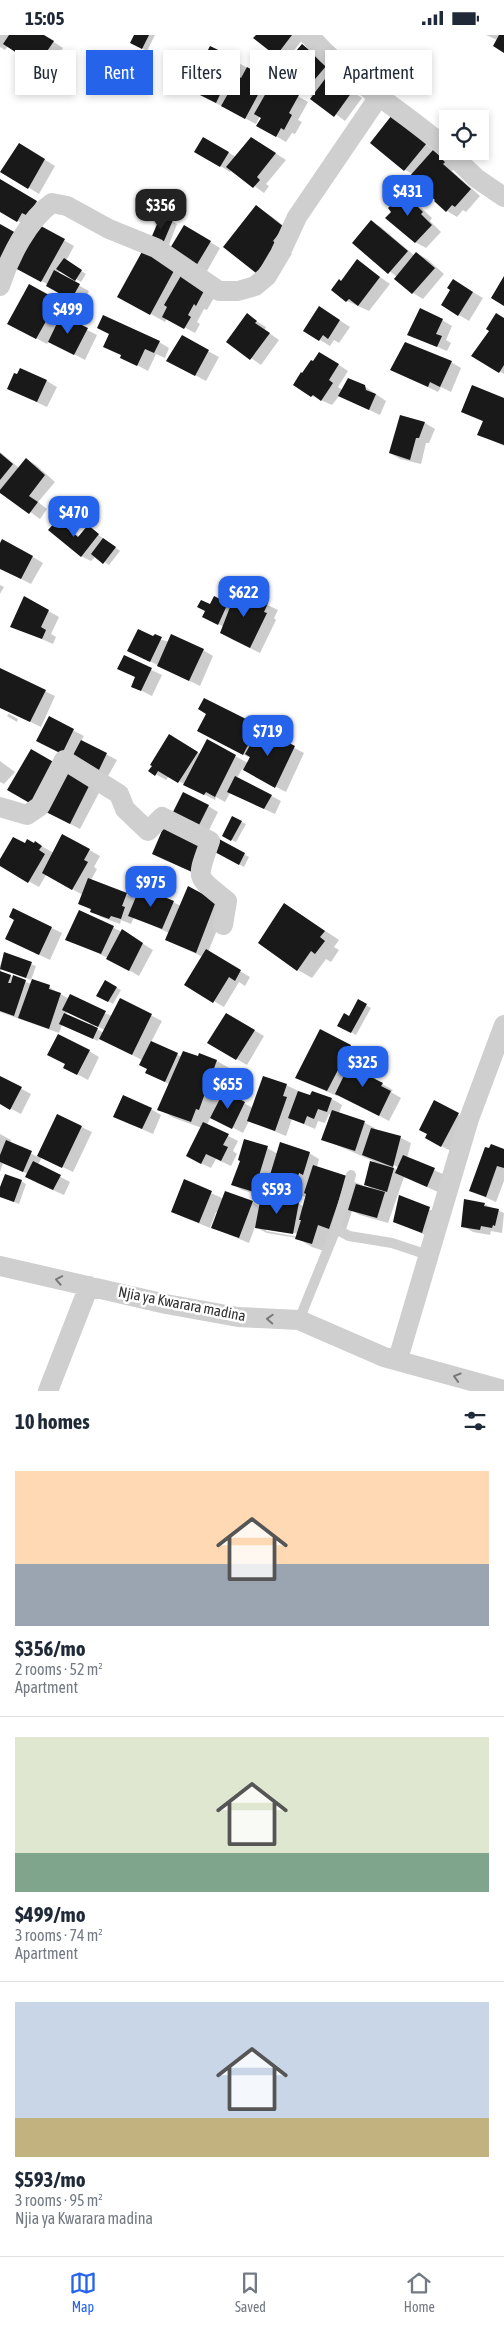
<!DOCTYPE html>
<meta charset="utf-8">
<style>
:root{--surface:#fff;--page:#f2f2f3;--text:#1f2937;--muted:#747a83;--line:#e0e1e3;--accent:#2563eb}
body{margin:0;font-family:"Asap Condensed",sans-serif;background:var(--page);color:var(--text);height:100vh;display:flex;flex-direction:column;font-size:19px;white-space:nowrap}
*{box-sizing:border-box;margin:0}
p{font-size:16px;color:var(--muted)}
.icon{flex:none;width:28px;height:28px;fill:none;stroke:currentColor;stroke-width:2;stroke-linecap:round;stroke-linejoin:round}
.map{position:relative;height:1356px;overflow:hidden}
.drawer{display:flex;flex-direction:column;background:var(--surface);flex:1}
.drawer>*{flex:none}
.banner{position:absolute;left:15px;top:15px;width:475px;height:45px;display:flex;gap:10px}
.buttons{position:absolute;left:439px;top:75px;display:grid;gap:10px}
.buttons a{display:grid;place-items:center;width:50px;height:50px;border-radius:0px;background:var(--surface);box-shadow:0 2px 8px #0003;font-size:25px}
.price{position:absolute;translate:-50% -42px;padding:0 11px;border-radius:10px;background:var(--accent);color:#fff;font-size:16px;line-height:32px;filter:drop-shadow(0 1px 2px #0008)}
.price::after{content:'';position:absolute;left:50%;top:30px;width:15px;height:11px;margin-left:-8px;background:inherit;clip-path:polygon(0 0,100% 0,50% 100%)}
.price.selected{background:#222;color:#fff}
ul{padding:0;list-style:none}
li{display:grid;align-content:center;gap:10px;height:265px;padding:0 15px}
li+li{border-top:1px solid var(--line)}
li span{display:grid;place-items:center;height:155px;border-radius:0px;color:#555}
li>.icon{margin-inline-start:auto}
span .icon{width:90px;height:90px;fill:#fffc;stroke-width:1}
li b{font-size:21px}
h2{display:flex;justify-content:space-between;align-items:center;height:60px;padding:0 15px;font-size:21px}
.chip{padding:0 18px;border-radius:0px;background:var(--surface);box-shadow:0 2px 8px #0003;font-size:18px;line-height:45px}
.chip.selected{background:var(--accent);color:#fff}
.status{display:flex;justify-content:space-between;align-items:center;height:35px;padding:0 25px;background:var(--surface);direction:ltr}
.status svg{height:14px;fill:currentColor}
.tabs{display:flex;justify-content:space-around;align-items:center;height:70px;border-top:1px solid var(--line);background:var(--surface);font-size:14px;color:var(--muted)}
.tabs a{display:grid;justify-items:center;gap:2px}
.tabs .selected{color:var(--accent)}
.map>svg:first-child{display:block}
.shadow{fill:#0003;fill-rule:evenodd}
.building{fill:#191919}
.lines{fill:none;stroke-linecap:round;stroke-linejoin:round}
.service{stroke:#cfcfcf;stroke-width:10}
.minor{stroke:#cfcfcf;stroke-width:20}
.oneway{stroke:#797979}
.labels{text-anchor:middle;stroke-width:5;stroke-linejoin:round;paint-order:stroke}
.street-label{font-size:15px;fill:#323232;stroke:#fff}
</style>
<div class="status"><b>15:05</b><svg viewBox="0 0 49 12"><path d="M0 12V9h3v3zM5 12V6h3v6zM10 12V3h3v9zM15 12V0h3v12zM26 1h20v11H26zM47 4h2v5h-2z"/></svg></div>
<div class="map">
<svg width="504" height="1356" viewBox="0 0 504 1356">
<rect width="100%" height="100%" fill="#fff"/>
<path class="shadow" d="M0,0H43L63,13L48,36L8,11L5,15L0,12Z
M135,0H155L147,16L132,7Z
M258,0H306L289,22L291,24L302,10L312,16L355,53L352,56L362,63L345,86L305,56L288,26L277,20Z
M486,0H504V16L497,5Z
M210,12L308,67L298,85L302,87L295,99L292,98L286,107L258,91L263,83L260,81L256,89L200,60Z
M392,82L455,133L452,136L480,161L466,177L463,175L457,182L447,176L413,139L405,135Z
M204,103L236,122L261,109L286,125L266,149L269,151L264,158L232,135L230,137L196,116Z
M29,115L55,131L39,159L2,136Z
M0,146L47,172L27,191L0,176Z
M400,156L410,162L432,183L430,186L441,197L426,213L415,207L393,177Z
M257,172L271,181L298,202L287,215L292,219L271,245L256,237Z
M172,186L177,189L167,215L156,210Z
M371,187L381,192L415,221L417,218L427,224L444,239L423,264L413,258L395,244L397,242L353,207Z
M39,191L74,211L66,226L86,239L81,247L61,235L58,239L89,256L82,269L17,232Z
M185,192L220,213L207,236L171,215Z
M144,214L216,259L207,275L204,274L197,287L200,289L195,298L167,283L165,287L119,261Z
M357,226L390,249L369,276L347,266L342,248Z
M454,246L483,263L469,286L442,270L452,254Z
M57,266L68,271L62,282L97,300L85,325L49,306L47,309L19,294Z
M330,279L350,292L339,308L334,305L330,311L320,305Z
M247,280L266,292L265,295L279,305L261,330L228,307Z
M442,285L452,291L446,305L451,308L447,316L409,300Z
M504,285V339L472,320L490,296Z
M182,302L219,322L206,346L167,325Z
M159,307L169,313L165,323L156,319L148,336L122,322Z
M330,324L348,336L338,352L343,355L364,351L386,366L380,380L339,361L332,370L312,361Z
M451,327L461,333L451,357L441,352L438,357L391,334Z
M18,341L47,346L57,352L47,372L19,359Z
M504,364V411L479,399L484,387L462,377Z
M401,381L425,388L435,394L429,408H426L421,429L400,424L390,418Z
M0,417L19,433L26,424L36,430L55,447L38,467L47,474L40,484L0,455Z
M57,487L80,502L88,492L120,516L109,530L96,521L91,526L81,521Z
M0,511L33,522L43,528L31,549L0,533Z
M0,550L4,552L0,559Z
M238,556L278,575L274,583L276,585L260,618L231,604L224,592L213,586L211,571L215,563L231,570Z
M25,563L59,582L51,599L56,602L53,609L12,591Z
M154,603L203,615L213,621L200,651L139,621Z
M124,622L162,640L152,661L132,651L136,642L119,633Z
M0,635L55,661L41,692L10,677L9,679L18,684L17,687L7,681L10,677L0,672Z
M204,665L304,718L286,757L242,734L237,743L281,766L275,779L230,758L225,767L216,762L215,765L169,741L166,745L150,736L180,706L200,719L207,706L248,728L250,723L209,701Z
M49,683L84,701L81,706L117,725L108,741L48,711Z
M31,716L101,754L80,794L55,781Z
M0,726L15,737L4,749L0,747Z
M208,771L218,777L206,801L181,788Z
M233,783L246,789L236,807L224,801Z
M63,800L100,821L94,832L97,834L91,845L136,864L173,867L181,871L188,853L226,873L208,917L250,942L245,951L239,947L224,972L186,950L203,922L166,905L169,898L134,882L131,889L121,885L120,889L101,882L80,868L83,860L46,840L39,852L0,830V826L25,810L36,808L54,818Z
M220,806L249,822L244,832L215,816L203,842L163,824Z
M285,869L339,905L334,912L339,915L331,927L326,924L312,943L298,935Z
M14,875L62,898L50,925L17,909Z
M80,876L132,902L153,915L139,941L108,923L67,904Z
M4,919L36,931L31,945L2,934L0,937L31,949L49,952L69,964L112,981L120,965L162,986L151,1007L182,1022L217,1026L231,1034L223,1057L253,1073L286,1050L311,1062L313,1057L332,1064L342,1070L339,1078L365,1088L375,1093L374,1095L401,1103L411,1108L407,1123L445,1140L438,1157L404,1142L388,1188L360,1180L352,1176L344,1201L333,1198L327,1217L312,1212L297,1203L267,1198L255,1192L249,1208L213,1193L218,1178L216,1177L210,1193L183,1182L172,1176L185,1146L224,1164L252,1167L260,1172L262,1161L242,1155L232,1149L267,1113L278,1119L309,1118L319,1124L317,1132L372,1154L365,1149L373,1126L323,1104L332,1080L329,1079L325,1088L318,1086L315,1094L292,1084L286,1101L249,1086L243,1098L211,1081L207,1090L238,1106L233,1116L237,1119L231,1131L216,1124L211,1133L198,1127L202,1093L174,1083L159,1074L169,1049L147,1038L148,1034L142,1025L99,1003L98,1006L62,990L59,998L0,977V931ZM67,977L90,988L89,990L66,980ZM94,990L105,995L104,998L93,992ZM389,1127L399,1133V1136L387,1129ZM271,1140L276,1142L272,1153L296,1163L297,1160L306,1162L304,1172L298,1168L264,1163ZM266,1194L300,1199L299,1202L266,1196Z
M106,947L121,955L113,969L98,960Z
M358,966L371,973L356,1000L339,990L349,983Z
M226,979L264,1001L247,1030L209,1008Z
M350,1011L361,1017L356,1025L378,1037L375,1045L393,1055L391,1057L401,1063L389,1086L338,1059L337,1061L296,1043Z
M89,1016L99,1022L88,1045L75,1038Z
M0,1042L31,1059L21,1079L0,1068Z
M434,1067L468,1085L451,1116L426,1103Z
M151,1074L161,1080L153,1099L125,1087Z
M58,1081L92,1097L73,1137L42,1122L38,1130L70,1147L64,1160L37,1148L28,1139L3,1128L0,1137V1099L11,1105L10,1108L38,1122Z
M504,1115V1146L496,1167L471,1156Z
M21,1146L26,1149L19,1169L0,1162V1155Z
M400,1162L440,1179L432,1203L394,1186Z
M484,1169L504,1178L502,1198L491,1196L490,1200L473,1197L463,1191Z"/>
<path class="building" d="M9,0H44L54,6L37,31L3,9Z
M134,0H149L142,14L130,8Z
M256,0H292L276,21L253,3Z
M499,0H504V18L493,11Z
M302,9L327,30L304,57L279,36Z
M210,11L237,24L216,68L188,54Z
M247,32L267,43L245,84L221,71L238,41L241,43Z
M331,36L345,47L343,49L352,57L334,82L310,64Z
M279,48L299,60L289,78L292,80L284,95L281,93L276,102L256,91L261,83L254,79L270,51L276,54Z
M392,80L427,108L404,136L370,108Z
M203,102L229,117L220,132L194,117Z
M251,102L276,118L257,142L260,145L253,153L226,132Z
M19,108L45,124L28,154L0,137Z
M433,115L446,126L443,129L471,154L455,172L452,170L446,177L434,166L435,165L408,143Z
M0,144L37,166L28,181L22,178L17,187L0,177Z
M400,154L423,177L421,179L432,190L415,208L385,183L391,177L388,173L395,166L391,162Z
M256,170L284,192L273,206L278,210L256,238L223,212Z
M161,180L173,185L161,213L149,208Z
M371,185L408,216L388,239L352,208Z
M0,189L16,198L0,226Z
M39,190L65,204L41,247L15,233Z
M184,190L211,206L196,231L169,215Z
M144,213L176,232L150,280L117,262Z
M416,217L435,233L412,259L394,244Z
M64,223L82,235L75,246L56,234Z
M357,224L380,242L358,271L349,264L346,267L331,255L339,244L341,246Z
M54,235L80,249L71,265L46,251Z
M182,239L206,252L196,271L194,269L188,280L191,282L184,294L162,282L167,272L164,270Z
M504,241V271L491,263Z
M453,244L473,257L458,281L441,270L450,255L447,253Z
M29,249L58,265L36,304L7,289Z
M319,271L340,285L328,304L323,300L319,306L303,296Z
M420,273L443,284L436,299L442,301L437,312L407,300Z
M247,278L257,286L255,288L270,298L250,325L226,307Z
M496,278L504,283V330L499,338L471,321L489,296L486,294Z
M61,280L88,293L74,320L48,307Z
M103,280L160,306L154,318L145,314L137,331L120,323L121,320L103,312L109,299L97,293Z
M182,300L209,315L195,341L166,326Z
M405,307L452,326L440,352L430,347L428,352L390,335Z
M319,317L339,329L329,345L333,348L321,366L313,360L311,362L293,350L301,337L302,338L311,325L313,326Z
M20,333L47,345L37,367L7,354L14,338L17,339Z
M348,343L365,350L366,355L376,359L369,375L338,361Z
M472,350L504,363V410L477,400L483,386L461,377Z
M400,380L425,387L419,403H416L410,425L389,418Z
M0,418L13,429L0,445Z
M26,423L45,440L29,461L38,467L29,479L0,458V455Z
M57,485L78,502L88,490L99,499L81,522L48,495Z
M103,503L116,512L103,529L91,519Z
M2,504L33,521L21,544L0,534V508Z
M237,554L268,568L264,577L267,578L250,613L220,598Z
M24,561L49,575L41,592L46,595L42,604L10,592Z
M214,561L228,568L218,590L202,582L205,576L197,572L201,565L210,569Z
M138,594L153,601L155,599L162,602L150,627L127,616Z
M171,599L204,614L189,646L157,631Z
M124,620L152,633L141,656L131,652L135,642L117,634Z
M0,633L46,655L30,687L0,673Z
M204,663L258,690L243,720L197,696L206,679L198,674Z
M49,681L74,694L62,719L36,706Z
M260,693L295,711L275,753L243,735L250,722L245,719Z
M169,699L198,717L178,748L158,736L155,741L148,736L152,731L150,730Z
M207,704L236,720L215,762L206,757L204,760L183,750Z
M81,705L107,718L98,737L71,724Z
M31,714L57,729L33,770L7,755Z
M66,734L91,747L70,789L44,776Z
M235,741L272,760L264,774L227,757Z
M183,757L209,770L196,796L170,783Z
M232,781L242,786L231,806L222,801Z
M164,791L204,810L192,837L152,819Z
M62,799L90,814L84,825L88,827L72,855L42,838Z
M13,802L25,808L27,804L34,808L35,806L42,811L39,815L45,819L28,848L0,831V824Z
M219,804L245,818L239,830L213,816Z
M88,843L127,858L122,871L125,872L121,884L111,881L109,884L90,877L91,874L78,869Z
M188,851L216,866L196,918L165,905Z
M140,852L174,866L162,894L128,881Z
M284,868L325,896L320,902L325,906L315,919L311,916L297,936L258,908Z
M13,873L52,892L39,920L5,904L14,885L9,882Z
M79,875L114,891L101,919L65,905Z
M122,894L143,908L129,936L106,924Z
M206,914L241,935L235,946L229,942L213,968L184,950Z
M4,917L32,927L26,943L0,934Z
M0,936L11,940L8,948H11L13,940L26,945L14,981L0,976Z
M32,944L50,950L49,954L61,958L49,994L18,983Z
M105,945L117,952L108,967L96,961Z
M70,959L106,976L98,992L62,975Z
M120,963L152,979L132,1020L99,1004Z
M358,964L367,969L351,998L337,991L344,978L349,981Z
M64,978L98,993L93,1004L59,989Z
M226,978L255,995L236,1025L207,1008Z
M320,994L351,1010L327,1056L295,1043Z
M58,999L90,1015L77,1040L63,1033L65,1029L47,1020Z
M151,1006L178,1018L165,1047L145,1038L147,1034L139,1030Z
M183,1016L198,1021L199,1018L217,1025L199,1075L196,1074L191,1087L157,1075Z
M353,1022L369,1030L365,1039L383,1048L381,1051L391,1056L379,1081L335,1059Z
M0,1041L22,1052L10,1075L0,1069Z
M263,1041L287,1049L283,1061L287,1062L275,1096L247,1086Z
M224,1056L245,1067L232,1094L210,1083Z
M298,1056L310,1060L312,1056L332,1063L327,1077L318,1074L314,1084L307,1081L304,1089L288,1083Z
M123,1060L152,1073L142,1094L113,1082Z
M434,1065L459,1078L441,1112L425,1103L427,1099L419,1095Z
M332,1075L365,1086L355,1116L321,1105Z
M57,1079L82,1091L62,1133L37,1121Z
M203,1087L229,1099L223,1110L228,1112L221,1126L206,1119L201,1129L186,1121Z
M371,1093L401,1101L393,1132L362,1120Z
M244,1104L268,1111L254,1157L231,1150L240,1126L238,1125Z
M6,1105L32,1116L23,1137L0,1127V1120Z
M280,1107L310,1117L303,1140L299,1138L296,1148L299,1149L296,1158L287,1155L286,1158L271,1153L274,1141L270,1140Z
M491,1109L504,1114V1133L497,1131L486,1162L469,1156L485,1112L489,1113Z
M403,1120L435,1133L427,1152L395,1138Z
M33,1126L61,1140L53,1155L25,1142Z
M370,1126L394,1133L387,1157L364,1150Z
M313,1130L347,1141L329,1194L318,1190L312,1209L295,1204L301,1185H299L306,1159L304,1158Z
M5,1139L22,1145L14,1167L0,1162V1152Z
M184,1144L212,1156L199,1188L171,1177Z
M356,1149L385,1157L377,1183L348,1175Z
M225,1156L253,1166L239,1203L211,1193Z
M399,1160L430,1172L422,1198L393,1187Z
M261,1161L299,1167L293,1199L255,1193Z
M464,1164L485,1168L484,1171L499,1174L495,1191L493,1190L492,1193L481,1191L480,1195L461,1192Z"/>
<g class="lines">
<path class="service" d="M336,1194L349,1201L392,1208L428,1220
M299,1285L336,1194L351,1140"/>
<path class="minor" d="M309,0C348,46 404,75 448,115
M448,116L476,143L504,162
M0,251C9,223 28,185 52,168L67,171L109,194L156,213L219,256H238L255,251L267,241L280,219L297,182L380,60
M0,772L27,780L40,771L64,725L119,759L125,774L148,796L162,782L210,806C196,846 195,840 227,866L223,890
M0,1231L166,1269L238,1282L299,1285L384,1322L504,1355
M398,1324L469,1084L504,990
M48,1356L89,1251"/>
</g>
<defs><path id="oneway-chevron" d="M-2-3.5L2.5 0L-2 3.5" fill="none" stroke-width="1.6" stroke-linecap="round" stroke-linejoin="round" transform="scale(1.25)"/></defs>
<g class="oneway">
<use href="#oneway-chevron" transform="translate(59 1245) rotate(-169)"/>
<use href="#oneway-chevron" transform="translate(270 1284) rotate(-177)"/>
<use href="#oneway-chevron" transform="translate(457 1342) rotate(-163)"/>
</g>
<g class="labels">
<g class="street-label">
<text transform="translate(182 1269) rotate(11)" y="5">Njia ya Kwarara madina</text>
</g>
</g>
</svg>
<div class="buttons">
<a><svg class="icon" aria-label="locate" viewBox="0 0 24 24"><circle cx="12" cy="12" r="6"/><path d="M12 2v4M12 18v4M2 12h4M18 12h4"/></svg></a>
</div>
<b class="price" style="left:408px;top:182px">$431</b>
<b class="price selected" style="left:161px;top:196px">$356</b>
<b class="price" style="left:68px;top:300px">$499</b>
<b class="price" style="left:74px;top:503px">$470</b>
<b class="price" style="left:244px;top:583px">$622</b>
<b class="price" style="left:268px;top:722px">$719</b>
<b class="price" style="left:151px;top:873px">$975</b>
<b class="price" style="left:363px;top:1053px">$325</b>
<b class="price" style="left:228px;top:1075px">$655</b>
<b class="price" style="left:277px;top:1180px">$593</b>
<div class="banner">
<a class="chip">Buy</a>
<a class="chip selected">Rent</a>
<a class="chip">Filters</a>
<a class="chip">New</a>
<a class="chip">Apartment</a>
</div>
</div>
<section class="drawer">
<h2>10 homes<svg class="icon" aria-label="filters" viewBox="0 0 24 24"><path d="M4 7h16M4 17h16"/><circle cx="9" cy="7" r="2"/><circle cx="15" cy="17" r="2"/></svg></h2>
<ul>
<li><span style="background:linear-gradient(#ffd9b3 60%,#9aa5b1 0)"><svg class="icon" aria-label="home" viewBox="0 0 24 24"><path d="M3 11l9-7 9 7M6 9v11h12V9"/></svg></span><div><b>$356/mo</b><p>2 rooms · 52 m²</p><p>Apartment</p></div></li>
<li><span style="background:linear-gradient(#dfe7d0 75%,#7fa58c 0)"><svg class="icon" aria-label="home" viewBox="0 0 24 24"><path d="M3 11l9-7 9 7M6 9v11h12V9"/></svg></span><div><b>$499/mo</b><p>3 rooms · 74 m²</p><p>Apartment</p></div></li>
<li><span style="background:linear-gradient(#c9d6e8 75%,#c2b280 0)"><svg class="icon" aria-label="home" viewBox="0 0 24 24"><path d="M3 11l9-7 9 7M6 9v11h12V9"/></svg></span><div><b>$593/mo</b><p>3 rooms · 95 m²</p><p>Njia ya Kwarara madina</p></div></li>
</ul>
</section>
<nav class="tabs">
<a class="selected"><svg class="icon" aria-label="map" viewBox="0 0 24 24"><path d="M3 6l6-2 6 2 6-2v14l-6 2-6-2-6 2zM9 4v14M15 6v14"/></svg>Map</a>
<a><svg class="icon" aria-label="saved" viewBox="0 0 24 24"><path d="M7 4h10v16l-5-4-5 4z"/></svg>Saved</a>
<a><svg class="icon" aria-label="home" viewBox="0 0 24 24"><path d="M3 11l9-7 9 7M6 9v11h12V9"/></svg>Home</a>
</nav>
